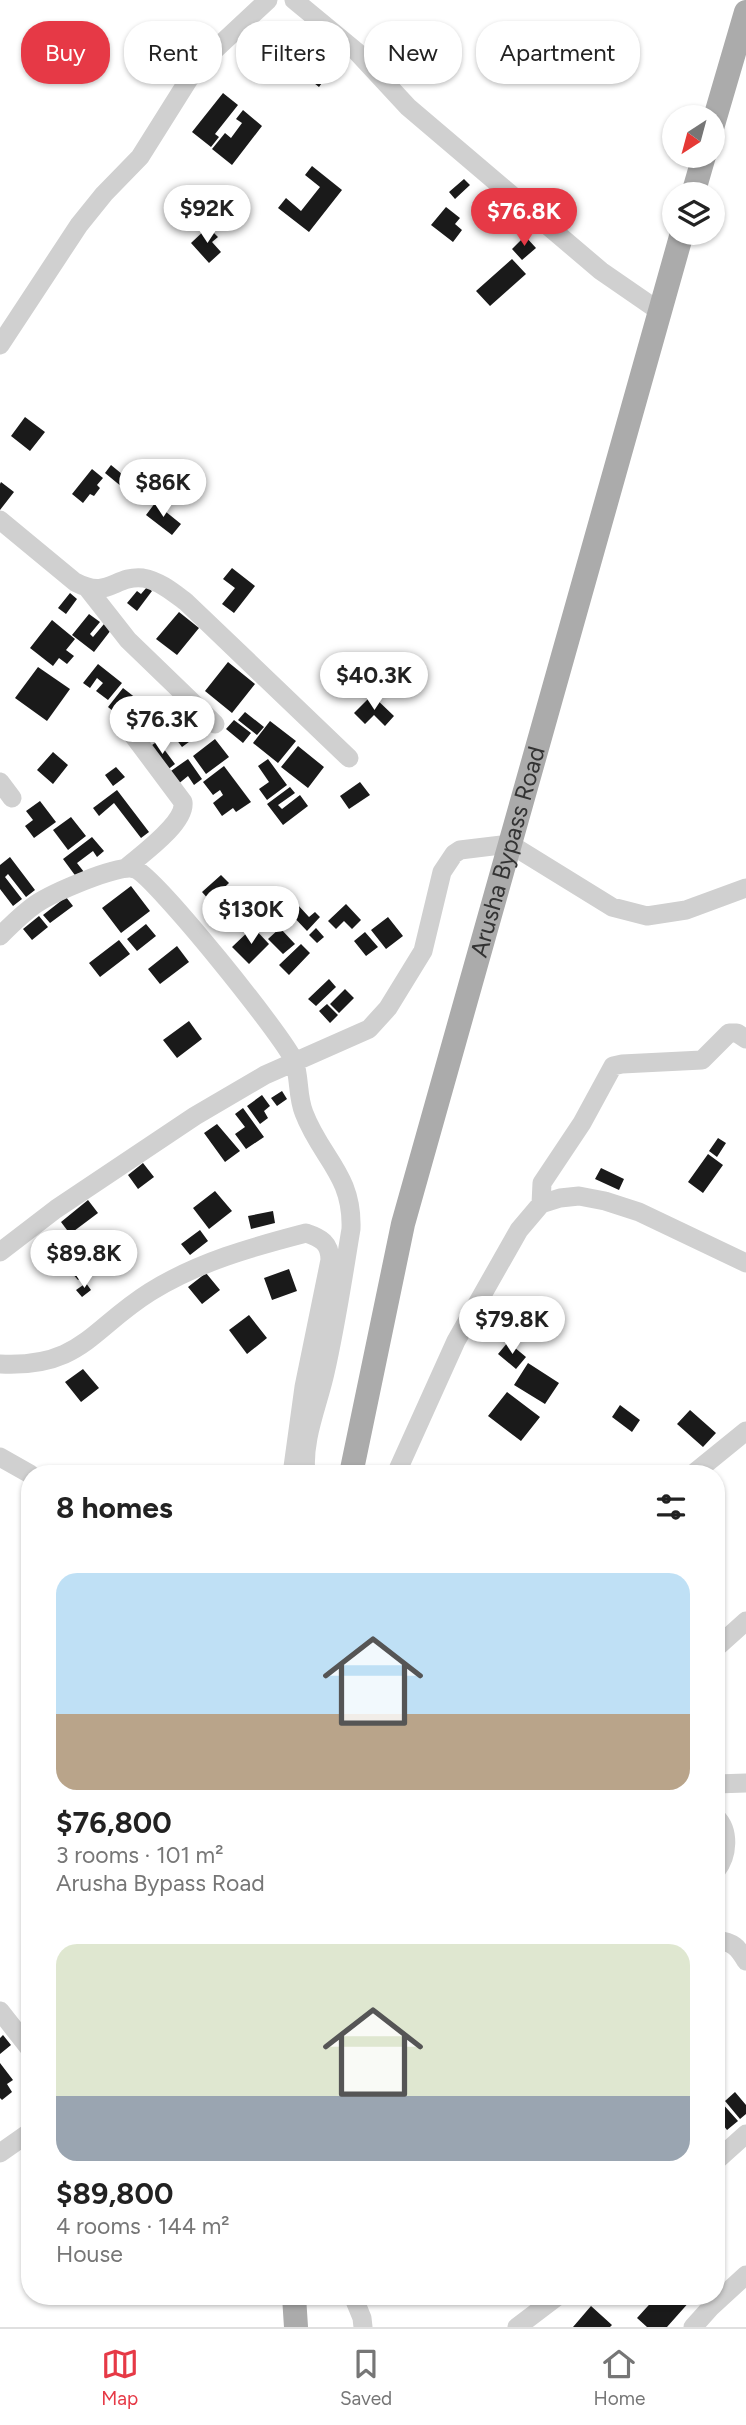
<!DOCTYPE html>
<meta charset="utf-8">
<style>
:root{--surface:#fff;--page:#f2f2f2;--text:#222;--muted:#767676;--line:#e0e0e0;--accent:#e63946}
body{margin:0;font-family:Figtree,sans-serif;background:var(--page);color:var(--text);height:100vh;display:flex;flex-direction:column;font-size:26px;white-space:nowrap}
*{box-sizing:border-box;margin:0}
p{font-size:23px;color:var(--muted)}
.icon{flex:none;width:38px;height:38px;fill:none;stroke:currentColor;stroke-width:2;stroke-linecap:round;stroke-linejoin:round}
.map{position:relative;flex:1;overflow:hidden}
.details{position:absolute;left:21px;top:1465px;width:704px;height:840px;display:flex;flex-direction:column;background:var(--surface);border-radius:28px;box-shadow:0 2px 5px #0004}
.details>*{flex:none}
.banner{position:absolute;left:21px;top:21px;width:705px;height:63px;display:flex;gap:14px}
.needle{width:46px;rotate:216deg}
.tools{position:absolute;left:662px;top:105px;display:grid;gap:14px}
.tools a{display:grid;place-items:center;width:63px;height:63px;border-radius:50%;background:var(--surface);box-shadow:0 2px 5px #0004;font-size:35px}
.price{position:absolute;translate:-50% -60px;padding:0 16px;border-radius:24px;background:#fff;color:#222;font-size:23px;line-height:46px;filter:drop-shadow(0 2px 4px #0008)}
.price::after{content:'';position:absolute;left:50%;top:42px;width:21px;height:16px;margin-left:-10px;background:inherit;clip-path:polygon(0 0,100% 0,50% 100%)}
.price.active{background:var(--accent);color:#fff}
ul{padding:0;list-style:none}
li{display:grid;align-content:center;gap:14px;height:371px;padding:0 35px}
li span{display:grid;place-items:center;height:217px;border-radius:21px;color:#555}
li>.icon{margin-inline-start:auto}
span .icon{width:126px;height:126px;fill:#fffc;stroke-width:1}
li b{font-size:30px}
h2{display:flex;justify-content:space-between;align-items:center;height:84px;padding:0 35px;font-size:30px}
.tag{padding:0 24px;border-radius:28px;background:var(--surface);box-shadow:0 2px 5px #0004;font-size:24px;line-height:63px}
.tag.active{background:var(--accent);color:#fff}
.tab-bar{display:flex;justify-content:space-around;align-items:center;height:98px;border-top:2px solid var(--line);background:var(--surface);font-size:19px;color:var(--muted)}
.tab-bar a{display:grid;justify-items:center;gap:4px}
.tab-bar .active{color:var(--accent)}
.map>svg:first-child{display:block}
.building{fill:#1a1a1a}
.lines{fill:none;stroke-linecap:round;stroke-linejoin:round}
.minor{stroke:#d0d0d0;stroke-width:19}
.major{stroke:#ababab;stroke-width:24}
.labels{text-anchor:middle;stroke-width:7;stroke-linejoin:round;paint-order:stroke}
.street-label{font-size:24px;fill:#333;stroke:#fff}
</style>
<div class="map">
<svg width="746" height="2327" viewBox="0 0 746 2327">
<rect width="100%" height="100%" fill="#fff"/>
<path class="building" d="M314,43L333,59L322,73L327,76L319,87L295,68Z
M223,93L238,105L215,134L219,137L211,147L192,132Z
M243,110L262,126L232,165L212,149L225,133L231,138L242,123L236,119Z
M312,166L342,190L309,232L278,208L286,198L301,211L320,187L305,175Z
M464,179L470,185L455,199L449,192Z
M446,207L460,218L455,224L462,230L453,242L431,225Z
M208,227L218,237L212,242L221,252L209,263L191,243Z
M525,236L536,248L522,260L512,249Z
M512,259L526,274L490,306L476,291Z
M25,417L45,432L30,451L11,436Z
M111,465L128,479L122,487L105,473Z
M92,469L103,478L97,485L100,488L94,496L90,494L83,503L72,494Z
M1,482L14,492L0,510V484Z
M155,503L181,524L172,535L146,515Z
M232,568L255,586L234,613L222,604L235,588L223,579Z
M147,587L152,591L137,611L127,603L137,591L141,594Z
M70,593L77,599L66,614L58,608Z
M179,612L199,628L177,655L156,639Z
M89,614L100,622L90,634L93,637L104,624L111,630L94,652L72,635Z
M52,620L75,639L66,650L74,656L67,664L59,658L53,666L30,648Z
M228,662L255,684L232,713L205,691Z
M98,664L122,683L108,700L96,691L103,683L97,678L90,688L83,683Z
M38,667L70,689L47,721L15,698Z
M123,688L146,706L136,718L125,709L119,716L108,707Z
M372,695L394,716L385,726L374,715L365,724L354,713Z
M245,712L264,727L257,735L238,720Z
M194,713L208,731L199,738L185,719Z
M178,719L193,739L182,747L167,727Z
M234,720L251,733L243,743L226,729Z
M270,721L296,741L278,763L253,743Z
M215,739L229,757L206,774L193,756Z
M158,741L175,764L166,771L149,747Z
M298,746L324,767L308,788L281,767Z
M53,752L68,765L53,784L37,770Z
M188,759L202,779L194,785L188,776L177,785L168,773Z
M268,759L287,785L267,800L259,789L269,782L258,766Z
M224,766L251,802L236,812L233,808L222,816L213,803L223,795L220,790L213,795L203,782Z
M116,767L125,777L113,786L105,775Z
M360,782L370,795L349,809L340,796Z
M290,787L295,793L278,805L282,809L300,795L308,806L283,825L267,804Z
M117,790L149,832L141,838L114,803L99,816L93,808Z
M40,801L56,822L34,838L25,826L33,820L26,811Z
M71,817L86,836L68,850L53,830Z
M92,837L104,851L97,857L93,851L77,863L84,872L77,878L63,859Z
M10,857L35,890L26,897L8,874L5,877L22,899L13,906L0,889V865Z
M221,875L229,883L210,901L202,892Z
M131,886L150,911L121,933L102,908Z
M66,897L73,906L50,923L43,915Z
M297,904L309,917L315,912L320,917L307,931L289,912Z
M346,904L361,920L352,929L344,921L336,929L328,921Z
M39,916L48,927L32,940L23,929Z
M388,917L403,936L386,949L371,930Z
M146,924L156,936L137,951L127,939Z
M253,927L269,944L249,964L232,947Z
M280,928L295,944L283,954L268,939Z
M316,928L324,937L317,943L309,935Z
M365,932L378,947L366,956L354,941Z
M119,940L130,954L100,977L89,963Z
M301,944L310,953L289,975L279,965Z
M177,946L189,962L160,984L148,969Z
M329,979L336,987L316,1006L308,999Z
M345,989L354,998L339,1013L330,1004Z
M327,1004L338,1015L330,1023L319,1011Z
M189,1021L202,1039L177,1058L163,1040Z
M282,1091L287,1099L277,1106L271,1098Z
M262,1095L270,1106L264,1111L268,1118L260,1124L247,1106Z
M243,1108L264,1137L246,1149L235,1134L245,1127L235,1114Z
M217,1124L240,1151L225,1162L204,1133Z
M718,1138L726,1143L717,1157L709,1151Z
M708,1154L723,1165L703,1193L688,1182Z
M143,1163L154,1177L138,1189L128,1175Z
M601,1168L624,1179L619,1190L595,1179Z
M215,1191L232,1211L209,1229L193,1208Z
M88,1200L98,1213L70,1234L61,1222Z
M273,1211L275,1223L251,1229L248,1216Z
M200,1230L208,1241L190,1255L181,1244Z
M55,1231L63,1241L57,1246L70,1262L60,1270L39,1244Z
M98,1252L104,1260L78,1280L71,1272Z
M289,1269L297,1291L272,1300L264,1278Z
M206,1273L220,1290L202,1304L188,1287Z
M86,1283L91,1290L82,1297L76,1290Z
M546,1311L558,1325L546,1335L534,1321Z
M249,1315L267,1338L247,1354L229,1330Z
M508,1342L526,1357L516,1369L498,1354Z
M528,1363L559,1383L545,1404L514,1385Z
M83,1369L99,1388L81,1402L65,1382Z
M507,1392L540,1417L521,1441L488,1416Z
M620,1405L640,1420L632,1432L612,1417Z
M690,1410L716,1433L703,1447L677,1424Z
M716,1535L725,1542L716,1554Z
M3,2035L11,2045L0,2054V2038Z
M0,2063L13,2080L7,2084L12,2092L2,2100L0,2098Z
M735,2092L746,2105V2114L740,2119L725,2101Z
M721,2102L738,2121L727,2130L716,2116V2106Z
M657,2296H687L691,2300L667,2327H647L637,2318Z
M591,2306L612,2325L610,2327H573Z"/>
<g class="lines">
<path class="minor" d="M294,0L357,52L408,107L601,271L659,311
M0,345L79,225L104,194L140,157L189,79L207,57L268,0
M0,520L75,582C109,600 114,575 143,578C160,581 174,593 186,602L349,758
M88,589L128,640L215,724
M124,723L183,802C186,823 142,854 127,867
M0,782L12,798
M0,936C11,925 23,913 36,904C51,894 119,863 135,869C154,875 285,1038 294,1061C300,1077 297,1096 304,1113C321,1158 353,1175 351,1229C343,1277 336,1325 325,1373C318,1405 302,1440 306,1474
M541,1204L542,1183L582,1123L613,1066L622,1064L702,1060L729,1033H737L746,1039
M0,1252L56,1209L195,1116L265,1075L369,1029L388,1008L423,951L442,872L454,854L460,850L510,844L612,907L647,916L686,910L746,888
M0,1364C81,1368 91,1329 150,1292C198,1262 252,1247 306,1233C321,1238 330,1243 330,1260L304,1387L292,1474
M0,1457L30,1474
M396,1474L456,1341L519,1230L541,1204L560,1198L579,1196L605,1201L639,1212L746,1263
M693,1474L746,1431
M716,1648L746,1621
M716,1784L746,1783
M716,1817C730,1831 728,1856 716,1871
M716,1940C733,1942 738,1947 746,1961
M0,2011L30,2049
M0,2153L30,2132
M716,2161L746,2134
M353,2296L362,2318L363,2327
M517,2327L558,2296
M693,2327L711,2307L746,2275"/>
<g class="major">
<path d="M712,128L746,12"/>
<path d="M693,194L704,156"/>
<path id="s1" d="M351,1474L403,1224L682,233"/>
<path d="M294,2296L296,2327"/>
</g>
</g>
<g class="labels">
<g class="street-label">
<text dy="8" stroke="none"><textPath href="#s1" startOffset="642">Arusha Bypass Road</textPath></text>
</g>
</g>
</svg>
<div class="tools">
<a><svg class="needle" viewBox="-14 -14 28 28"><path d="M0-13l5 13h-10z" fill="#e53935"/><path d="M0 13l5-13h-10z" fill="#767676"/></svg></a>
<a><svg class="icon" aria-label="layers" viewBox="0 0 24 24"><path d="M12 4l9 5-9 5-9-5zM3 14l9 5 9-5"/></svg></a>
</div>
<b class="price" style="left:207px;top:245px">$92K</b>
<b class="price active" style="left:524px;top:248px">$76.8K</b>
<b class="price" style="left:163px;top:519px">$86K</b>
<b class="price" style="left:374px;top:712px">$40.3K</b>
<b class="price" style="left:162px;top:756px">$76.3K</b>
<b class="price" style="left:251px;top:946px">$130K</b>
<b class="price" style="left:84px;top:1290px">$89.8K</b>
<b class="price" style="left:512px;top:1356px">$79.8K</b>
<div class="banner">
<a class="tag active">Buy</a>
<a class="tag">Rent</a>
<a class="tag">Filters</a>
<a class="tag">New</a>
<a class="tag">Apartment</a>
</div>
<section class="details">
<h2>8 homes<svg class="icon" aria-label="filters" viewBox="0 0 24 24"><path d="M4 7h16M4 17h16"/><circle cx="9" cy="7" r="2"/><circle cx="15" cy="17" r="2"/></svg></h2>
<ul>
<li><span style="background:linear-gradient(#bfe0f5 65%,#b9a48a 0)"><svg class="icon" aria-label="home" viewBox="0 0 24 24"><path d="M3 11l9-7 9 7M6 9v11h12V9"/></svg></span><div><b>$76,800</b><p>3 rooms · 101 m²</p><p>Arusha Bypass Road</p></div></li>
<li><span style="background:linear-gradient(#dfe7d0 70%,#9aa5b1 0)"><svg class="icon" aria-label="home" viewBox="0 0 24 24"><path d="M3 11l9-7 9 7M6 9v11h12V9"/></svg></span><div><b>$89,800</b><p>4 rooms · 144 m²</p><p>House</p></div></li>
</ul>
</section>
</div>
<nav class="tab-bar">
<a class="active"><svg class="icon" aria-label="map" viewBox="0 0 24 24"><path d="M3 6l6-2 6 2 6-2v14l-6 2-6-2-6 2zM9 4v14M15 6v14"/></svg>Map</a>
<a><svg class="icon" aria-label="saved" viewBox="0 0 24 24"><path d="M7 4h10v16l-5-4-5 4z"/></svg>Saved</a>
<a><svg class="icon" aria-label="home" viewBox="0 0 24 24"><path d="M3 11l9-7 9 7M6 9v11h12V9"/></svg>Home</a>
</nav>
